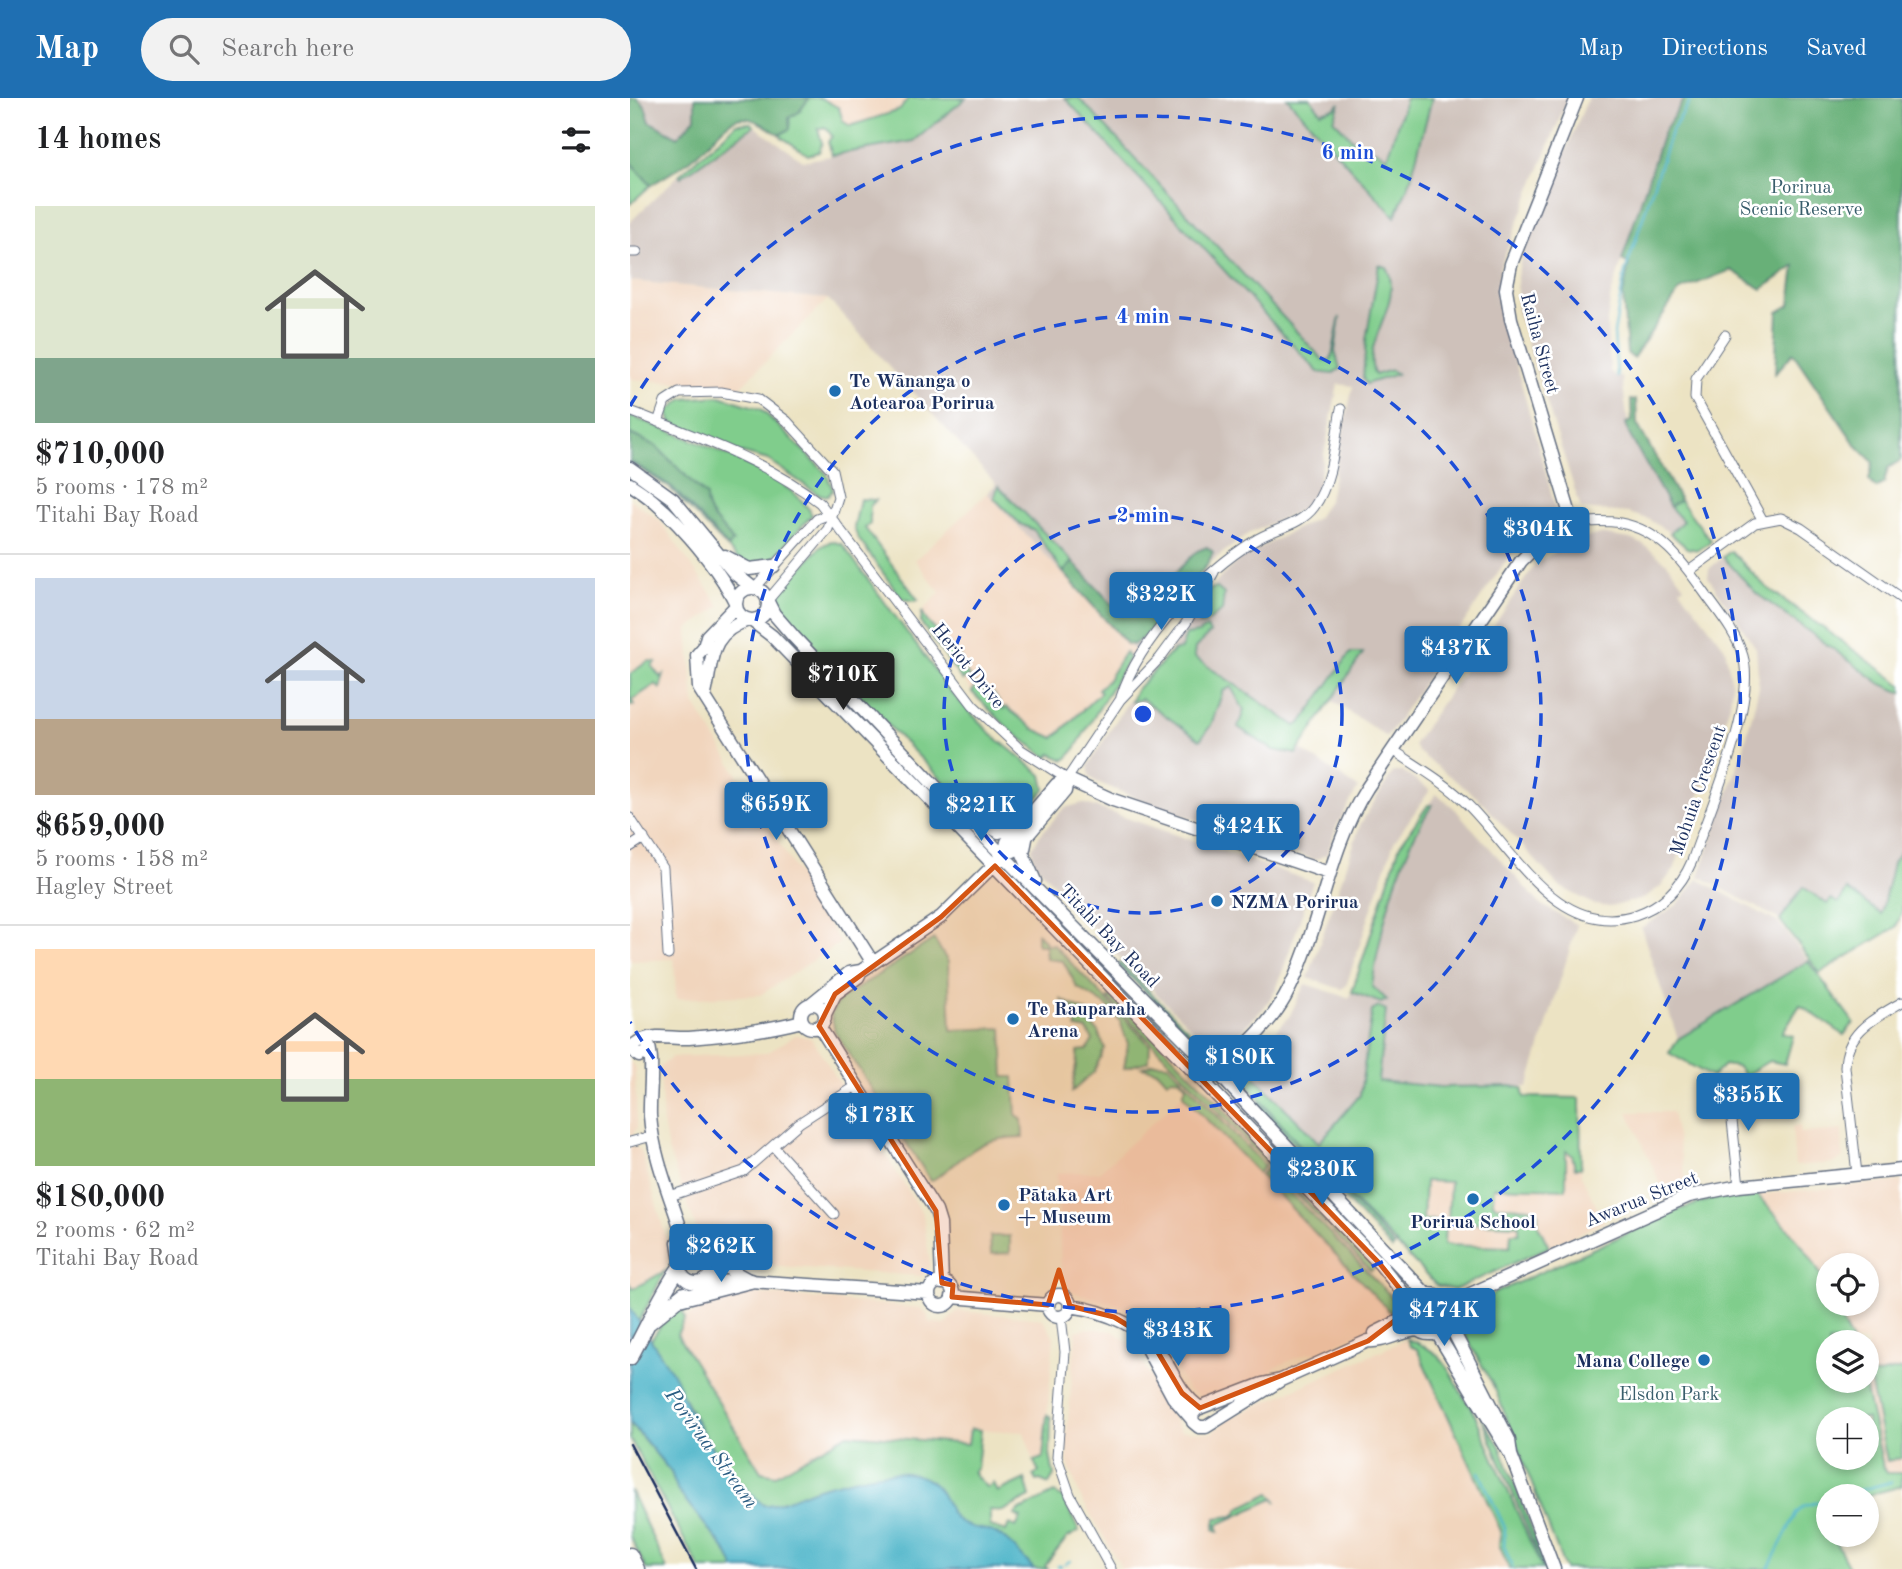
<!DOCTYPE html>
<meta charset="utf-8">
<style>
:root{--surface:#fff;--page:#f2f2f2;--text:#202124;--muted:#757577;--line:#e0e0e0;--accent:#1f6fb2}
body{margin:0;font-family:"Old Standard TT",serif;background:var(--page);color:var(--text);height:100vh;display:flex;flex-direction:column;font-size:26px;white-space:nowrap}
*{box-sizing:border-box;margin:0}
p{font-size:23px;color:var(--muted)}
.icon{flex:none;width:38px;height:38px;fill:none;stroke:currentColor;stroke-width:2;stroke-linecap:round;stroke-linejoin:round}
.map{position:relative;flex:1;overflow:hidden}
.details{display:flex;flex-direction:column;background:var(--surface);width:630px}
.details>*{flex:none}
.buttons{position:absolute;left:1186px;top:1155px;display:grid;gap:14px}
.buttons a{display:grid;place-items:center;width:63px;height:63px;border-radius:50%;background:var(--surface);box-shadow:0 4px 10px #0003;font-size:35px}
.price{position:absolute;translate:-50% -60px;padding:0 16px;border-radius:7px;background:var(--accent);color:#fff;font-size:23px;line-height:46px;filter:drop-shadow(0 2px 4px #0008)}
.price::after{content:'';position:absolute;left:50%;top:42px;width:21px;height:16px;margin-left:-10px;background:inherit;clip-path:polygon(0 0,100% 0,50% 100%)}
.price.current{background:#222;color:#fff}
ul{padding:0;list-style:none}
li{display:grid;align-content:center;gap:14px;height:371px;padding:0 35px}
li+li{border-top:2px solid var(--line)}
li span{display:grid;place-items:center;height:217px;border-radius:0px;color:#555}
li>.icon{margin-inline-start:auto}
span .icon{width:126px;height:126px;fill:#fffc;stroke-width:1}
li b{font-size:30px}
h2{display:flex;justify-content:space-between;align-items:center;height:84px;padding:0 35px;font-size:30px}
header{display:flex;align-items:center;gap:42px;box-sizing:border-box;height:98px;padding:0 35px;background:var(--accent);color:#fff}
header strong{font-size:33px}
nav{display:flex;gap:38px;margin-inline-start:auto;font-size:24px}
.search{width:490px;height:63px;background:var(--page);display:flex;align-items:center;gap:18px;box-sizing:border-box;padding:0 24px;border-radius:38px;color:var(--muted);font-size:26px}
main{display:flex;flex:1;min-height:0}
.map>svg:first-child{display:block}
.built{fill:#f1d5bd;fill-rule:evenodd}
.industrial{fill:#cec1ba}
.green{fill:#80cd8c;stroke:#4e7e75;stroke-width:2;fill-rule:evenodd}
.forest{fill:#68b078;stroke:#42706b;stroke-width:2}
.water{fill:#49b3c8;stroke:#327193;stroke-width:2}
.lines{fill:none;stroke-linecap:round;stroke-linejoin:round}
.stream{stroke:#49b3c8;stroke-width:2.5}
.street-casing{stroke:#646e81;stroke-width:11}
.secondary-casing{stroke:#646e81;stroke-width:15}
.primary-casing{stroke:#646e81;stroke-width:17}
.street{stroke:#fff;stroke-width:9}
.secondary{stroke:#fff;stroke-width:12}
.primary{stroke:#fff;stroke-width:14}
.rail{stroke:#1b2f5e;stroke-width:2.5}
.marked{fill:#d45514;fill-opacity:0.2;stroke:#d45514;stroke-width:5;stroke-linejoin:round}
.ring{fill:none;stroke:#1d4ed8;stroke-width:3.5;stroke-dasharray:12 9}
.poi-dot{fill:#1f6fb2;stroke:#fff;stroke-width:2.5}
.labels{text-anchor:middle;stroke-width:5;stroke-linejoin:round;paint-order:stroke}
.park-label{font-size:19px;fill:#395e6c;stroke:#fff}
.street-label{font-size:19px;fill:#1b2f5e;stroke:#fff}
.poi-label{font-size:19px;font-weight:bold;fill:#1b2f5e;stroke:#fff;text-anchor:start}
.water-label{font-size:21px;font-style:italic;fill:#2b5d83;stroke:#fff}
.centre{fill:#1d4ed8;stroke:#fff;stroke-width:3.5}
.ring-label{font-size:21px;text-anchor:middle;font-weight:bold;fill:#1d4ed8;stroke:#fff;stroke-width:5;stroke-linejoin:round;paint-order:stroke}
</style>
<header>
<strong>Map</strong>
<div class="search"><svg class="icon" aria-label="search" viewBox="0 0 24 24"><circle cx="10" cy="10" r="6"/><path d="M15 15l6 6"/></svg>Search here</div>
<nav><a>Map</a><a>Directions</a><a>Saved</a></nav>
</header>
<main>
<section class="details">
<h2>14 homes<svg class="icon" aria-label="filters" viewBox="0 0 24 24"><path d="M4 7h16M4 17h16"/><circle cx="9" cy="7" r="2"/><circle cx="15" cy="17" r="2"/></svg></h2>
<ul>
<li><span style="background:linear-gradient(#dfe7d0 70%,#7fa58c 0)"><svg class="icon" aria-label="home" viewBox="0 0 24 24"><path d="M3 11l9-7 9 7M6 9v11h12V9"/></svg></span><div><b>$710,000</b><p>5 rooms · 178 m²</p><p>Titahi Bay Road</p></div></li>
<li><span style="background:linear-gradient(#c9d6e8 65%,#b9a48a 0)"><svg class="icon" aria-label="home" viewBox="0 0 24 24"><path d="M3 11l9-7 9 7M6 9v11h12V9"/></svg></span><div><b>$659,000</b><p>5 rooms · 158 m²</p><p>Hagley Street</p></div></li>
<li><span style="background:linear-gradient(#ffd9b3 60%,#8fb573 0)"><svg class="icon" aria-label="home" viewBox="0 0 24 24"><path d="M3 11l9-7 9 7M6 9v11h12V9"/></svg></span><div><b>$180,000</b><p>2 rooms · 62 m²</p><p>Titahi Bay Road</p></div></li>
</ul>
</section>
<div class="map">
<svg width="1272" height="1471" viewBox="0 0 1272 1471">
<rect width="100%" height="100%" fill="#fff"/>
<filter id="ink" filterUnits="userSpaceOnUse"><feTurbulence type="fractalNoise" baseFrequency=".0143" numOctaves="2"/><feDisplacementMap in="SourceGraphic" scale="14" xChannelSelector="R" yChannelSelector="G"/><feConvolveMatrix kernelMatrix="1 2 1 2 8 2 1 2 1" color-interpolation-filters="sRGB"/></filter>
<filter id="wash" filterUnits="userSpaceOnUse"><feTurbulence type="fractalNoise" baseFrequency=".00686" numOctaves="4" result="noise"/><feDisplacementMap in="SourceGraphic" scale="28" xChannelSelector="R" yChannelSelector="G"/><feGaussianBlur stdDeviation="1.57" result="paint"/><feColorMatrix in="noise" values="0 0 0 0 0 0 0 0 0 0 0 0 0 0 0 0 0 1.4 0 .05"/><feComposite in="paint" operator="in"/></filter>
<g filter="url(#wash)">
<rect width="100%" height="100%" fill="#ece3c3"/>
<path class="built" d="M191,0H278V1L270,12L220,28Z
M0,183L198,201L110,289L0,281Z
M357,395L505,553L452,615L427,638L418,660L381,633L342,594L290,523L291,514L310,495L285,462Z
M0,401L30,423L90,508L58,531L64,605L210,845L130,897L46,901L44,861L0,863Z
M166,937L181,940L293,1116L300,1168L292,1178L133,1167L93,1156L67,1133L38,1052L33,1025L30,969L42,959L137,955Z
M0,963L5,970L7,1030L0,1040Z
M811,989L892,990L894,999L950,1000L951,1077L974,1124L824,1192L722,1012Z
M553,997L761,1215L751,1224L687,1255H678L645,1269L640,1276L604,1293L575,1301L558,1292L539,1257L537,1247L518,1223L500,1211L441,1193L434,1182L431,1166L427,1075L469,1074Z
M998,1014H1042L1057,1087L1035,1096Z
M1170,1028L1171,1035L1212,1032L1213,1060L1203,1065L1165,1068L1162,1029Z
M3,1047L11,1053L41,1157L35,1173L3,1191L0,1186V1048Z
M1272,1083V1375H1257L1208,1390L1094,1100ZM1199,1167H1237V1206H1199ZM1199,1244H1237V1283H1199ZM1199,1321H1237V1360H1199Z
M103,1193L289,1210L298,1217L300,1224L315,1226L327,1213L413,1221L424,1239L413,1360L404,1363L394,1334L340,1331L338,1346L218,1336L146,1377L131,1374L47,1236L55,1220Z
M457,1230L483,1233L504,1249L551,1333L582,1335L598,1321L777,1241L780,1248L787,1251L871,1433L869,1446L879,1471H492L450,1398L438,1365L436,1345L446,1233Z"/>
<path class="industrial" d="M7,0H65V20L48,39L20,24L15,8Z
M336,0H938L870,169L869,187V204L927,416L894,441L879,458L757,639L701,602L669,650L728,690L707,727L697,756L685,762L526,708L467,684L460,679L458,668L499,602L530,568L590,480L611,460L687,420L699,401L723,288L708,286L688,386L683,397L670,412L618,436L578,466L505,553L357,395L366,386L198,201L0,183V124L49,77L124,28L173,63L284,43Z
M958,0H1055L1033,35L981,197L977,224L980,273L985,278H992L999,336L1040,408L1053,423L1040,435L1018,421L998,415L951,411L887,213V178L892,158Z
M970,436L1000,441L1014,447L1037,465L1054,488L1050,491L1095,550L1102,587L1100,607L1044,772L1030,789L1014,800L980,809L965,807L929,788L848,700L787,653L784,646L906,465L944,443Z
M1093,459L1126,495L1251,586L1272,595V760L1258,816L1183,866L1150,822L1069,778L1113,653L1129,589L1126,550L1078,479L1079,471Z
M763,674H773L800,692L764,744L716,888L711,891L678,880L731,725Z
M806,696L824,710L910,806L947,827L898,989H811L691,1048L621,975L632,948L659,919L675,886L720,900L770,747Z
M453,705L683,784L646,892L633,911L595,948L582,949L561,930L488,858L404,764L402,750L411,736L434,710Z
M1068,781L1149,825L1178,863L1048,941L1011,830L1047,807Z"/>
<path class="green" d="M179,0H191L209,10L213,23L220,28L270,12L278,0H336L284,43L202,57L198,44L202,38L195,29L188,31L192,45L189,54L178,57L149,37L160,31L159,20L169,14Z
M435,0H449L693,262H701L710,219L705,253L710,271L702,276L688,274Z
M657,0H680L691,14L705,10L710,5L704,22L736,56L745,52L757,59L776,0H802L780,84L765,119Z
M120,25L124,28L51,79L49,77L100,32L106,26Z
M0,64L21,87L0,106Z
M749,167L756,169C776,204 729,245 745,277L761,272L767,276L736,286L733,281L736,242Z
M90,298L131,311L196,375L203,392L198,398L188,396L138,362L101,352L41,324L38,313L53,301Z
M0,318C44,335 164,376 182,417L139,465L129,469L109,462L40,390L0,365C19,358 82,432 98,448L100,439C87,429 75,414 76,398L26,348L0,336Z
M368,388L443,464L433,474L404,432L390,426L364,400Z
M230,401L246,402L240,408V426L235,430L288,502L285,503L272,501L228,440L224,430Z
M1050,402L1081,443L1068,452L1057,450L1040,435L1053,423L1040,409Z
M201,443L212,446L321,594L362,637L412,677L415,692L383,726L370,729L345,715L209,578L150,512L148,496L190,449Z
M1101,453L1135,488L1272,587V595L1251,586L1126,495L1093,459Z
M587,490L594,496L592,513L574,526H570L568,516L580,491Z
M292,513L296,522L311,538L309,541L326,559H330L326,563L340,579L332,582L291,525Z
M577,529L580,535L565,550L564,559L666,628L672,624L720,555H733L666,656L643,652L608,629L614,612L601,589L593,593L581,627L570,642L512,601L501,604L505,593L543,553L551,551L556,537L568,535Z
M495,554L499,560L443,654L435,662L421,656L418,660L381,633L342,594L347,586L359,599L363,595L373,611L376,609L404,631L424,640L471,594L468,591L477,583Z
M18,563L26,564L22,568L30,579L34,576L30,591L26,586L2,602L4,607H0V576Z
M798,707H802C767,760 751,826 742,888L757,902L751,905L722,894L770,747Z
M1272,751V813L1266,829L1190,875L1150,822L1173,789L1197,806L1201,801L1208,805L1217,792L1251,816L1263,765Z
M426,820L536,930L499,898Z
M407,835L418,847L423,846L520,947L519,963L494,970L498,946L490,923L477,908L447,889L433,863L416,861L415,847H407Z
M304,841L318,864L321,932L372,930L374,979H384L386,1016L392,1022L393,1039C341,1040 341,1058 301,1083L205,934L201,916L209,902Z
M1178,863L1224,925L1214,937L1170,907L1152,935L1163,938L1155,966L1139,963L1114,978L1108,969L1094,967L1082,979L1039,955L1048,941Z
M490,865L575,948L587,953V956L576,952L488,867Z
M483,897L580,996L669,1095L745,1169L741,1173C652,1082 567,990 478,900Z
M430,901L457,914L454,921L468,933L475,950L464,974L442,994L448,953L457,952L463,942L457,932L446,930L445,913Z
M749,909L756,912L748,983L811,989L881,988L892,990L894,999L950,1000L951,1070H945L942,1057L936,1053V1091L864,1089L863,1104L867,1108L899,1110L908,1114V1127L919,1149L824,1192L806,1187L673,1051L611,980L612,968L632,948L621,975L689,1045L730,997L742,913ZM795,1083L820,1084L818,1124L889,1127V1135H881L880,1149L814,1147L815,1123L793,1122Z
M524,965L538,966L635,1068L628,1075L553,997L556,988L550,981L542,980L537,983L528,973L512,969Z
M602,999L755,1157L753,1161Z
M629,1004L764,1148L762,1151L626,1006Z
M637,1071L761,1198L764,1207L761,1215L630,1077Z
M1126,1096C1150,1121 1199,1171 1199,1206H1203L1222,1244H1199V1283H1234L1253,1368L1257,1375H1272V1388L1235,1398H1199V1408L1189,1411L1199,1437H1202L1220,1471H935L865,1291L833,1233L832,1216L838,1207L1051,1111L1083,1101ZM1237,1321V1360H1199V1321Z
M360,1138H380V1155L361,1156Z
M35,1173L9,1224L0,1210V1186L3,1191Z
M76,1200L52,1215L55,1220L47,1236L131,1374L146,1377L218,1336L338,1346L340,1331L351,1332L347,1370L343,1374L357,1390L363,1385L367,1394L395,1381L400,1399L373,1413L360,1412V1428L376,1433L379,1426L386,1429L391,1420L385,1417L388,1413L424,1395L432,1399L449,1433L437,1440L415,1468L418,1471H176L157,1402L140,1408L133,1407C78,1363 58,1299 21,1242L33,1224L52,1207L49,1212Z
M789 1216a11 11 0 1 1 22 0a11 11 0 1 1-22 0Z
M777,1241C825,1257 817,1281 842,1310L912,1471H879L869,1446L871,1433L787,1251L780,1248Z
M1272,1271V1360L1257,1363L1239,1278Z
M417,1317L421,1319L420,1356L424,1378L419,1386L410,1382L406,1383L403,1377L409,1374L404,1363L413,1360Z
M852,1320L870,1348L917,1471H914Z
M0,1325L41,1374L48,1393L97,1454L105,1471H70L0,1341Z
M0,1392L37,1471H16L0,1438Z
M640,1395L647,1404L643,1401L587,1427L589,1433L584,1431L586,1420L604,1418L611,1409Z"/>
<path class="forest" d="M0,0H7L15,8L20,24L48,39L65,20V0H179L169,14L159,20L160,31L149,37C101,1 99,30 63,59C51,70 35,78 21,87L0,64Z
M1055,0H1272L1271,362L1258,370L1254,385L1246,390L1239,382L1243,364L1226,347L1163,255L1145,276L1148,214L1160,207L1165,168L1132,191L1101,172L1050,192L1003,260L997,255L993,197L999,166L992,162L1033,35Z
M1001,302H1006L1007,326L1050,402L1040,409L999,336L996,325L1002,323Z
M0,336L26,348L76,398C75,419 94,428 103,444L98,449L42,389L0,363Z
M577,449L583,454L578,466L522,533L503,547L497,546L433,474L443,464L492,517L530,490L567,453Z"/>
<path class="water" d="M0,1210L45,1279L59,1313L77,1343L99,1375L133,1407C149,1409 179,1391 198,1387C230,1380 286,1360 310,1393C317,1403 319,1417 330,1424C342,1432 352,1429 365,1435C379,1441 393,1460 404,1471H105L97,1454L48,1393L41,1374L0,1324Z"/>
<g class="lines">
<path class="stream" d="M987,278L984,235L995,174L1041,34L1062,0
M849,1374L875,1430L874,1448L883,1471
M1208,1398L1261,1384
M435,1466L440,1463
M428,1468H431
M1138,1471L1166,1416L1174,1408L1199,1401"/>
</g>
</g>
<g filter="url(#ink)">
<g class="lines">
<defs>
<path id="street" d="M0,154H7
M1095,237L1066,281L1065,300L1132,421
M0,313C65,338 135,362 190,405L343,607L390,651L437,681L490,602L530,560L556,525L584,474
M28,324L35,304L49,295L91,294L128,301L157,323L202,372L208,399L198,431L138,502
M1059,473L1125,425L1151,420L1171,430L1272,501
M125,490L187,421L200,416
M491,599C509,541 574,474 624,443C644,430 670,428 684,409C703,383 705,341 711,311
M763,652C788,669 815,684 837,706C883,751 928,841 1005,817C1032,808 1051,789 1062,763C1079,712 1127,607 1113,558C1106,534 1088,514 1074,494C1052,463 1030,432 990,425C974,422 958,425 942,423
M0,720L33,770L38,857
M0,749L14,740
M1098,985L1109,1088
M0,1044L22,1038
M143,1048L204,1116
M1227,1076L1215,969C1216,933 1245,920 1272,904
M40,1098L114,1073L169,1025L226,988
M431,1219L435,1254L427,1359L440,1397L481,1471"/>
<path id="secondary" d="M0,370L43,401L104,475L123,490
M0,386C39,410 86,465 106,506
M95,458L119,471L144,468
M106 506a16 16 0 1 1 32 0a16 16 0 1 1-32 0Z
M138,504L144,516L164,539L320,704L587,974L796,1196
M106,508L77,538L74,549L67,557L69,590L243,865
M121,522L142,538L750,1166L782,1206
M75,596C83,563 77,536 118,522
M437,681L483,702L699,775
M341,717L369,734L390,728
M396,741L393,756L405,783
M374,757L377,744L427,686L437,681
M182,905L219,875L231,873
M171 918a12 12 0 1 1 24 0a12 12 0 1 1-24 0Z
M195,916L205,896L228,879L231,873L311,819L374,757L385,752L435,693L437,681
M189,928L306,1113L310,1126L312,1185
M12,942C27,936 43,941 59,940C98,937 134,933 172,923
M19,954L9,958L5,954L4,947L10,943L17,944C25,957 19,998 20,1018C23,1058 40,1097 52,1135L48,1144L51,1164
M576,985C603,958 636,933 655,899C691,833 696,754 737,690L891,463L910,444L942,423L881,221L876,191L881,166L947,0
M50 1169a16 16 0 1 1 32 0a16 16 0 1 1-32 0Z
M79,1160L117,1181
M73,1184L120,1183L299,1195
M299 1196a12 12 0 1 1 24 0a12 12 0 1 1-24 0Z
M780 1216a20 20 0 1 1 40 0a20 20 0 1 1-40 0Z
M418 1208a11 11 0 1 1 22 0a11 11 0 1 1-22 0Z
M322,1199L418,1207
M818,1206L1059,1098L1109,1088L1272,1072
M440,1208C477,1213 516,1229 535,1263C546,1281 552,1297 570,1310
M819,1225L879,1342L881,1357L924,1471
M745,1235L769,1223L780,1211
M807,1235L879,1354
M509,1236L543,1299L562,1321
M651,1282L576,1329H569L563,1324L562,1317L567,1311L632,1286L651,1282L738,1243C753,1245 771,1233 788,1232"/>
<path id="primary" d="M49,1201L120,1183
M20,1224L54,1196
M0,1260C17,1229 30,1198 50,1169
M0,1457L7,1471"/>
</defs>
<use href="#street" class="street-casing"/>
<use href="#secondary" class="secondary-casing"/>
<use href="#primary" class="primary-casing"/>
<use href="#street" class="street"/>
<use href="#secondary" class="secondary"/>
<use href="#primary" class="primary"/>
<path class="rail" d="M0,1346L66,1471"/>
</g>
</g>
<path class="marked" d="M365,768L750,1166L782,1206L780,1211L738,1243L570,1310L552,1295L520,1241L484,1219L440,1208L429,1172L418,1207L322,1199L323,1187L312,1185L306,1113L189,928L205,896L311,819Z"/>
<g class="ring">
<circle cx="513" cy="616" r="199"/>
<circle cx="513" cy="616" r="398"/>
<path d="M0 308A598 598 0 1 1 0 924"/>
</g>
<g class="poi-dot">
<circle cx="205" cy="293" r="7"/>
<circle cx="587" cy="803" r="7"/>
<circle cx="383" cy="921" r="7"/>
<circle cx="843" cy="1101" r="7"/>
<circle cx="374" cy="1107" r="7"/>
<circle cx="1074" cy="1262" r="7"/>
</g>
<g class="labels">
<g class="park-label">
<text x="1171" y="95">Porirua<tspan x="1171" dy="22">Scenic Reserve</tspan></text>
<text x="1039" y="1302">Elsdon Park</text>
</g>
<g class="street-label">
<text transform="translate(911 245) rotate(75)" y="7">Raiha Street</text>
<text transform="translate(339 567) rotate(51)" y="7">Heriot Drive</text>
<text transform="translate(1067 692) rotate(-71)" y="7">Mohuia Crescent</text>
<text transform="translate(480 837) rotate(46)" y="7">Titahi Bay Road</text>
<text transform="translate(1011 1100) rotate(-22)" y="7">Awarua Street</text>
</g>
<g class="poi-label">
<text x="219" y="289">Te Wānanga o<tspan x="219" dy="22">Aotearoa Porirua</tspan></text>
<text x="601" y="810">NZMA Porirua</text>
<text x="397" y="917">Te Rauparaha<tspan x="397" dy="22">Arena</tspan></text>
<text x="388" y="1103">Pātaka Art<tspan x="388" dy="22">+ Museum</tspan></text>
<text x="843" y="1130" text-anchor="middle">Porirua School</text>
<text x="1060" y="1269" text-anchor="end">Mana College</text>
</g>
<g class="water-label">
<text transform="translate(82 1350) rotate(54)" y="7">Porirua Stream</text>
</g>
</g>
<circle cx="513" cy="616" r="10" class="centre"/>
<g class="ring-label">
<text x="718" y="61">6 min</text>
<text x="513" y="225">4 min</text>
<text x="513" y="424">2 min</text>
</g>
</svg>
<div class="buttons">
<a><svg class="icon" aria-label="locate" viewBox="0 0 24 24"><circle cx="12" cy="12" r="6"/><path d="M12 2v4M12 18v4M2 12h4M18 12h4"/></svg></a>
<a><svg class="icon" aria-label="layers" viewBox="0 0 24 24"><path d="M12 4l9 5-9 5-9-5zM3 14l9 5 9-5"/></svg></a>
<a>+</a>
<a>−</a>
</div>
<b class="price" style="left:908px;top:469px">$304K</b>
<b class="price" style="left:531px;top:534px">$322K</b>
<b class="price" style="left:826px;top:588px">$437K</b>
<b class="price current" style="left:213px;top:614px">$710K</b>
<b class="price" style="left:146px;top:744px">$659K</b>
<b class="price" style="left:351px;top:745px">$221K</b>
<b class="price" style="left:618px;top:766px">$424K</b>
<b class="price" style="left:610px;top:997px">$180K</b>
<b class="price" style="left:1118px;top:1035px">$355K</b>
<b class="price" style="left:250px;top:1055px">$173K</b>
<b class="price" style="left:692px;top:1109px">$230K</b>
<b class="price" style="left:91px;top:1186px">$262K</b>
<b class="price" style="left:814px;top:1250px">$474K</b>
<b class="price" style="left:548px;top:1270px">$343K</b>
</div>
</main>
